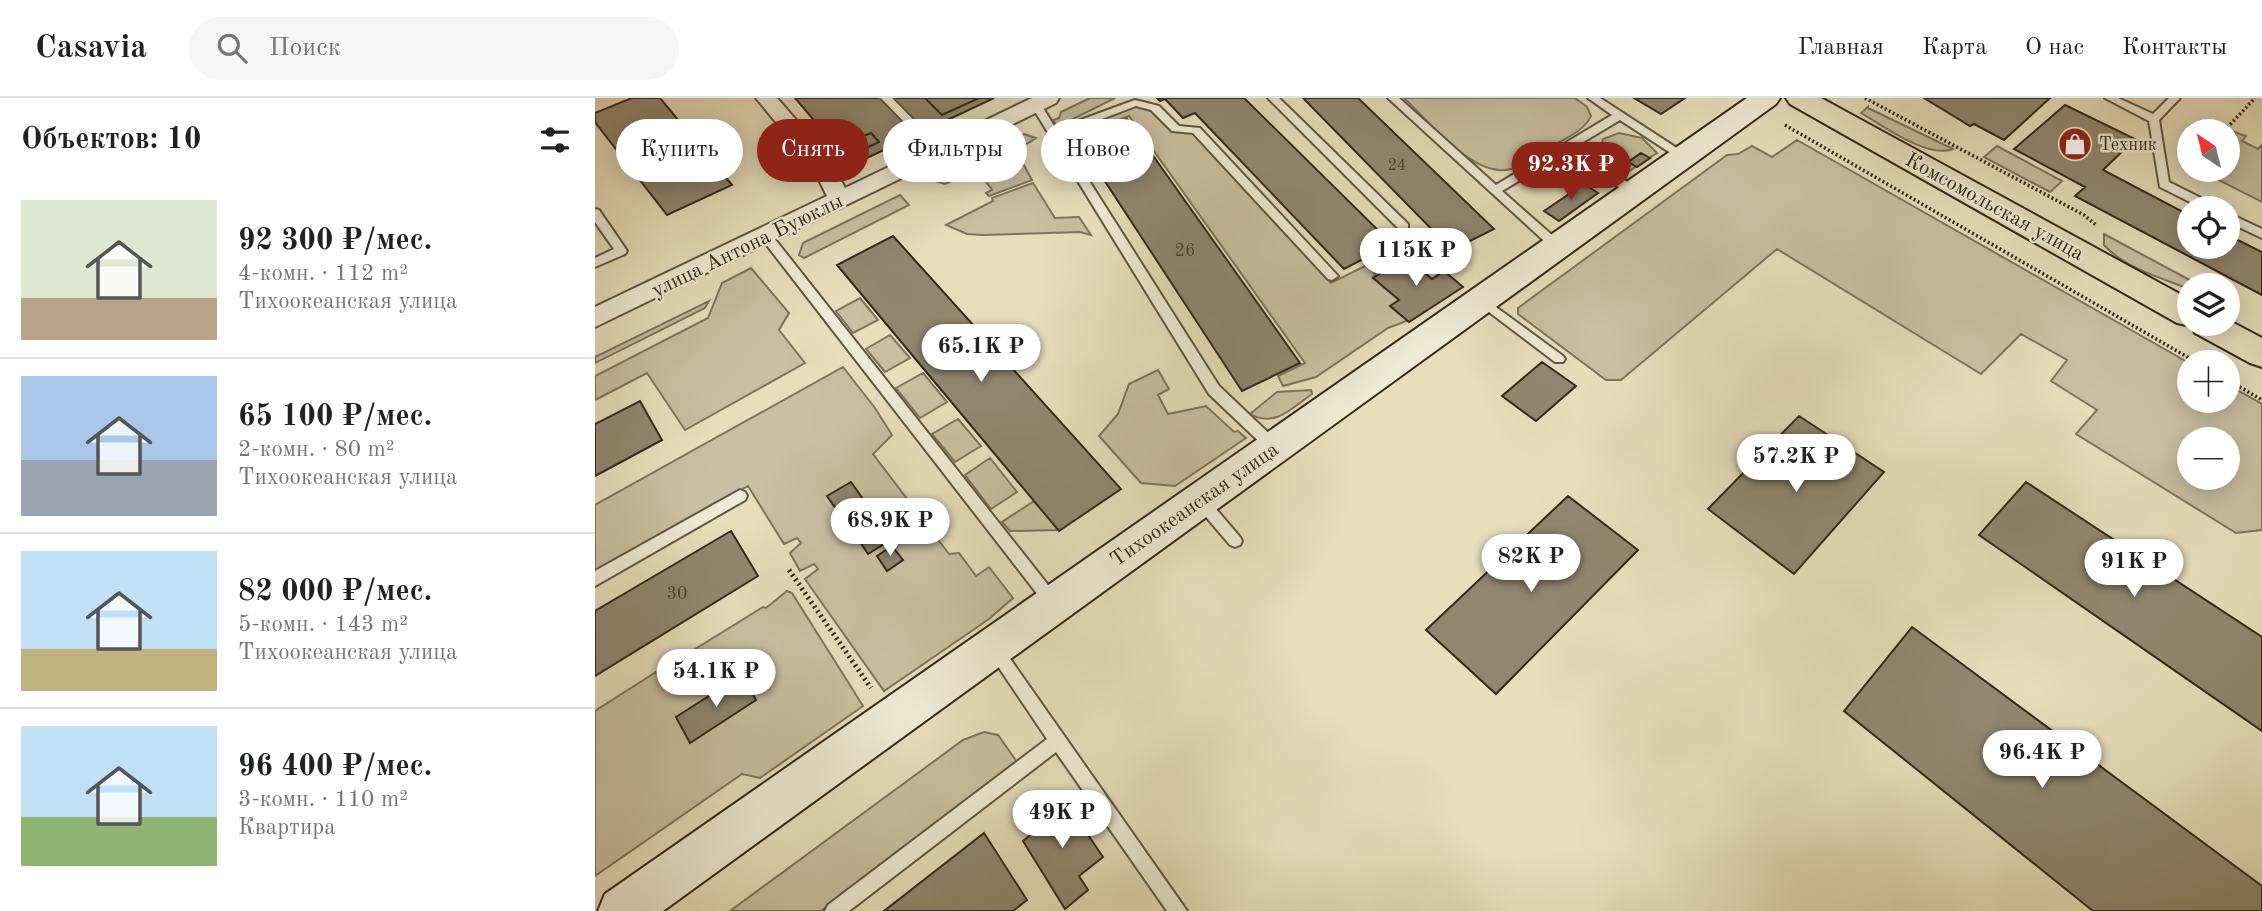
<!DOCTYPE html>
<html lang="ru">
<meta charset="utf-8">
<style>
:root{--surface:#fff;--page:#f6f6f6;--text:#202124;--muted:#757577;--line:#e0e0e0;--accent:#8f2418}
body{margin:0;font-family:"Old Standard TT",serif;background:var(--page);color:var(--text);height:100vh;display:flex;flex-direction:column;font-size:26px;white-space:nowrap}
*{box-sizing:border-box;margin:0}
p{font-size:23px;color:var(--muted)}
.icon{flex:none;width:38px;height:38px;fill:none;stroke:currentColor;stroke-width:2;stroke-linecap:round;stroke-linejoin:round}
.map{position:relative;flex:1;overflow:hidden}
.side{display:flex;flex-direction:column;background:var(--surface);width:595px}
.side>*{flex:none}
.banner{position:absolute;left:21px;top:21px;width:665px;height:63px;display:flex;gap:14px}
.needle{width:46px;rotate:325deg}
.controls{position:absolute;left:1582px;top:21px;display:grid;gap:14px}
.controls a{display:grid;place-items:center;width:63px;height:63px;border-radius:50%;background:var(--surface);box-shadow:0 4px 18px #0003;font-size:35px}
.price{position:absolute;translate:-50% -60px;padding:0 16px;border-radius:24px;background:#fff;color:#222;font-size:23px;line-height:46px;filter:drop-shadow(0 2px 4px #0008)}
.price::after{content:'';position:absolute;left:50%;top:42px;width:21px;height:16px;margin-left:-10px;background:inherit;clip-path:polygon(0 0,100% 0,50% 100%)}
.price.on{background:var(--accent);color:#fff}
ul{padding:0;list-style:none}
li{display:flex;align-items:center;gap:21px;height:175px;padding:0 21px}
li+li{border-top:2px solid var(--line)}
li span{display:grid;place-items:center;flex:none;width:196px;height:140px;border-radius:0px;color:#555}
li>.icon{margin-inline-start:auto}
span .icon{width:84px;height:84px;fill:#fffc;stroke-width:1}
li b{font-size:30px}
h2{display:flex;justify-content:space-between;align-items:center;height:84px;padding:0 21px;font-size:30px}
.tag{padding:0 24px;border-radius:32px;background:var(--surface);box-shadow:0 4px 18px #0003;font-size:24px;line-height:63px}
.tag.on{background:var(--accent);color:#fff}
header{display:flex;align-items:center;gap:42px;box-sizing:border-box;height:98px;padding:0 35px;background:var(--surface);border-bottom:2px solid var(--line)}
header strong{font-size:33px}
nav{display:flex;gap:38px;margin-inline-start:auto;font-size:24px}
.search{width:490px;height:63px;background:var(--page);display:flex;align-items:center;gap:18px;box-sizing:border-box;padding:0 24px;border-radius:38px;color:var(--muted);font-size:26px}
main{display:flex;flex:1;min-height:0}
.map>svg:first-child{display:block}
.green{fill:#c9bfa1;stroke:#7e745e;stroke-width:2;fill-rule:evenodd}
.building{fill:#91876f;stroke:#34281b;stroke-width:2}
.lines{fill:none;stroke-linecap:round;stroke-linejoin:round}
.lane-casing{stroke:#615643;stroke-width:4}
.street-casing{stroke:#615643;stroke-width:4}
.secondary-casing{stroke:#34281b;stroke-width:4}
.primary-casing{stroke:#34281b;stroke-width:4}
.path-far1{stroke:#34281b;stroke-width:3.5;stroke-dasharray:2 2.5;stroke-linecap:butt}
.path{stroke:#34281b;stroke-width:5;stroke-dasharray:2 3.5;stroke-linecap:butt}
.lane{fill:#efead3;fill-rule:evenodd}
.street{fill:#efead3;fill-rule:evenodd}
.secondary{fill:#efead3;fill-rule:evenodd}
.primary{fill:#e7debc;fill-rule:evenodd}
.labels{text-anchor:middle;stroke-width:5;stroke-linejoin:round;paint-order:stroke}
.far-number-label{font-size:16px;fill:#4b4030}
.far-poi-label{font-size:18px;fill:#34281b;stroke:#efead3;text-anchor:start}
.number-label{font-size:18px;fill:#4b4030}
.street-label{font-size:21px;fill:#34281b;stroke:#efead3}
</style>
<header>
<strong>Casavia</strong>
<div class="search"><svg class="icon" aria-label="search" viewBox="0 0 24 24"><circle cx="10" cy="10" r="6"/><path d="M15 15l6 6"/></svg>Поиск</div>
<nav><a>Главная</a><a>Карта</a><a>О нас</a><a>Контакты</a></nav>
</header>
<main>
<section class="side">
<h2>Объектов: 10<svg class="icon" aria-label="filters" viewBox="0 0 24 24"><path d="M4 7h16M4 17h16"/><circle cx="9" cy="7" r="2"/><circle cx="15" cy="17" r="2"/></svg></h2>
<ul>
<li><span style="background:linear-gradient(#dfe7d0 70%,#b9a48a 0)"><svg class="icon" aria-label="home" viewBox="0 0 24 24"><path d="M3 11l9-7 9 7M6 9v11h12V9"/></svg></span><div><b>92 300 ₽/мес.</b><p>4-комн. · 112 m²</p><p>Тихоокеанская улица</p></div></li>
<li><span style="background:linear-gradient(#a9c7e8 60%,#9aa5b1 0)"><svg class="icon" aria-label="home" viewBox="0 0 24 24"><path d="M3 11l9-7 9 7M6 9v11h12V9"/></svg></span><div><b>65 100 ₽/мес.</b><p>2-комн. · 80 m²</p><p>Тихоокеанская улица</p></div></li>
<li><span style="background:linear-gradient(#bfe0f5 70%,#c2b280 0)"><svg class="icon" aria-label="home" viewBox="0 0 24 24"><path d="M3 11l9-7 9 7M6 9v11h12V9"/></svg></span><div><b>82 000 ₽/мес.</b><p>5-комн. · 143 m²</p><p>Тихоокеанская улица</p></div></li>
<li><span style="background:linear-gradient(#bfe0f5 65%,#8fb573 0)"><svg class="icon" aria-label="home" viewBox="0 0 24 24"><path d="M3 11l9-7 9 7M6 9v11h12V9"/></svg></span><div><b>96 400 ₽/мес.</b><p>3-комн. · 110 m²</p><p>Квартира</p></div></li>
</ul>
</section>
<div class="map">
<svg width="1667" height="813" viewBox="0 0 1667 813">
<rect width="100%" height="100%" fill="#e7debc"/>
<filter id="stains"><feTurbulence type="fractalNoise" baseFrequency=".00286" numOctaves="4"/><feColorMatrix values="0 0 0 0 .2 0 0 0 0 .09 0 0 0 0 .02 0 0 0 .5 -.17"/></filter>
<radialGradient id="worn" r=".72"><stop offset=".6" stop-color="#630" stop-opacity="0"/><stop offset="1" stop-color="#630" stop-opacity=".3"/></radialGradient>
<path class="green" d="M495,0H520L462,29L458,22L464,20L466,14Z
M809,0H980L992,9L996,18C990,33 967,42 954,50C942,57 930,67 916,71C878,81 835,24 809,0Z
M539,8L556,12L578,33L598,35L736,185L772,167L781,177L778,179L809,204L817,221L793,230L721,279L688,288L683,278L710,265L534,18L478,39L495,65L484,68L465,37Z
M1273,9V10L1358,51C1333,61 1288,28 1266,15Z
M1639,34L1651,38L1647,43L1663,51L1667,47V104L1604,72H1633V41Z
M1024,35L1047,40L1062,55L1031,75C1019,66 1002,57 1008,41Z
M429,36L441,40L421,53L437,82L394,98L391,95L397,92L386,77L377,80L374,76L350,86L337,82Z
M1202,42L1594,265V303H1633V287L1667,306V432L1641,435L1481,336L1502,312L1456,283L1472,262L1426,236L1386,276L1182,151L1026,282H1011L923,216V210L1132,57L1143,56L1157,48L1177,59ZM1594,341H1633V380H1594Z
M1402,48L1467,83L1455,94L1389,59Z
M438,85L460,120L484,119L496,137L485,134L388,137L372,136L351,127L398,103L397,100Z
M305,97L314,107L209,160L204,157L208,145Z
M1509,136L1604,187H1594V191C1567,180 1529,170 1509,147Z
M156,170L194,215L184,232L210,265L90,332L52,275L0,302V278L113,220L127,185Z
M265,200L283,222L258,235L241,213Z
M114,203L110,210L0,265V259Z
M295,237L315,260L290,274L271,251Z
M248,269L280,310L297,337L278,356L354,456L364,455L381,478L394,469L418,500L394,521L289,593L210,481L223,471L219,466L205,473L195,455L206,445L202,440L189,446L153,388L0,476V407Z
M563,272L574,291L563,297L573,316L611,308L639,334L643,333L651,340L580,388L546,385L504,338L523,316L534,286Z
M328,275L352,304L325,320L301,290Z
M716,292L717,296C697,310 680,330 655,316L682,294Z
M363,321L386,348L360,364L337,336Z
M395,360L422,394L396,411L370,377Z
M439,403L464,432L415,433L407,424Z
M192,493L197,495L268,608L165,680L147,676L0,778V613L61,574L69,582L78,577L74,571L76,566L168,509L171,510Z
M389,634L403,637L422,664L226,813H135L368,642Z"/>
<path class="building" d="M37,0H65L137,87L72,117L0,24V15Z
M200,0H330L347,17L384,0H399L257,67Z
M330,0H384L347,17Z
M562,0H649L797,146L749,171L600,15L588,20L570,1L565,3Z
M708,0H763L899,131L857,152Z
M1039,0H1090L1066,16Z
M1329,0H1455L1409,42L1379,26L1375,28Z
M1470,7L1540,41L1508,72L1594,117V149H1633V137L1667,154V197L1480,98L1490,89L1419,51Z
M532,21L705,265L647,293L481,39Z
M276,35L284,44L267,52L258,42Z
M1046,55L1055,60L1042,69L1033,64Z
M989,86L1003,95L964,123L949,113Z
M298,138L526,391L464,433L242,167Z
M811,159L837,181L849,173L868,189L814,224L795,208L804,202L778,180Z
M947,264L981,288L941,323L907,298Z
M45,303L67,342L0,378V326Z
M1204,318L1289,374L1199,476L1113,411Z
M256,384L270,404L246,418L232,398Z
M1431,384L1667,539V633L1384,437Z
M973,398L1043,452L901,596L831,532Z
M282,421L297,441L273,456L259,435Z
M136,433L163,478L0,578V513Z
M297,448L308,462L292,473L282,458Z
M1317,529L1667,788V813H1498L1249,613Z
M147,577L161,602L95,645L81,619Z
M464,694L508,759L484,778L493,792L470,811L428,743L449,726L440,712Z
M389,735L432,802L418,813H289Z"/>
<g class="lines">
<defs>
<path id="lane" d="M286,0H297L348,52V56H340Z
M673,0H684L813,126V132H805Z
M793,0H804L901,87L1017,17L993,0H1005L1094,58L1093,61H1085L1025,22L980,49L1043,91V97H1035L972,54L907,93L966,145V151H958Z
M1510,0H1523L1558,16L1574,0H1585L1564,22L1574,84L1620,107L1621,110H1607L1565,89L1554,23Z
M540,2L564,8L584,28L605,30L743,178L737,182L733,181L598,35L577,33L556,12L541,8L465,37L624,288L684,345L686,349L684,353H674L614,296L436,7L437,5H445L461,31Z
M0,111L4,112L32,153L30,156L0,169V160L19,151L0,124Z
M1633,115L1667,131V140L1633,124Z
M171,134L175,135L464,501L466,506L464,511L459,513L454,511L167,141V135Z
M886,198L968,258L970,261L968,264H960L882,205L880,202L882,199Z
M145,392L150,394L152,398L150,402L0,488V473Z
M605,396L610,398L645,439L647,443L645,447L640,449L635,447L600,406L598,402L600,398Z
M399,543L404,545L592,813H572L461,654L254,813H230L233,807L452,641L394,555L391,550L394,545Z"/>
<path id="street" d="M161,0H182L234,60L250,90L437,0H464L461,5L0,229V209L232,98L217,68Z"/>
<path id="secondary" d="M1152,0H1185L1181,6L68,813H3L10,796Z"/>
<path id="primary" d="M1191,0H1226L1594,201V226H1633V222L1667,240V269L1655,265L1600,235L1596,228L1582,225L1195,6Z"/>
</defs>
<use href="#lane" class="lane-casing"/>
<use href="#street" class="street-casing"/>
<use href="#secondary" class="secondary-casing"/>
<use href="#primary" class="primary-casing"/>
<path class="path-far1" d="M1270,0L1489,117L1501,127
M1190,27L1601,264
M1629,33L1660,0
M1633,200L1644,204
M1633,282L1667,302"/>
<path class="path" d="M194,472L276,590"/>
<use href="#lane" class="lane"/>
<use href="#street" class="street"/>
<use href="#secondary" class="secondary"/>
<use href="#primary" class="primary"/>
</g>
<defs>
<symbol id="shop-disc" viewBox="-11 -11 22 22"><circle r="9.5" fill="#8f2418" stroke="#efead3"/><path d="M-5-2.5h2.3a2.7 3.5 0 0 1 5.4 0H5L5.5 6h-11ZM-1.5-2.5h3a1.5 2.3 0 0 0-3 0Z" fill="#fff"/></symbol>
</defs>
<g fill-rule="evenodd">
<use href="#shop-disc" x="1461" y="27" width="38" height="38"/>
</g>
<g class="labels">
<g class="far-number-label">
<text x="802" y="72">24</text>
</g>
<g class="far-poi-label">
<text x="1504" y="52">Техник</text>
</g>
<g class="number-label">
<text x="590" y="158">26</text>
<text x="82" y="501">30</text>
</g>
<g class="street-label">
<text transform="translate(1400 108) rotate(29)" y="7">Комсомольская улица</text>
<text transform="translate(152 147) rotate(-26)" y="7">улица Антона Буюклы</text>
<text transform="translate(599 406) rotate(-35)" y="7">Тихоокеанская улица</text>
</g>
</g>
<rect width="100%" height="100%" filter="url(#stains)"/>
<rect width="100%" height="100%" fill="url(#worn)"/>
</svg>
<div class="controls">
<a><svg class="needle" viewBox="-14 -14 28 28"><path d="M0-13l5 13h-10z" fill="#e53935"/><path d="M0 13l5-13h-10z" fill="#757577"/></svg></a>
<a><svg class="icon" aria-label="locate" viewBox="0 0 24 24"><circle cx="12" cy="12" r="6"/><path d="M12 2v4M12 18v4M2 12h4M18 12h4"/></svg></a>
<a><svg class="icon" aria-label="layers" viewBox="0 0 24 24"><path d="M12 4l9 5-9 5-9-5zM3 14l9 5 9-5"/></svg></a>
<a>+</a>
<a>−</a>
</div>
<b class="price on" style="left:976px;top:104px">92.3K ₽</b>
<b class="price" style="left:821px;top:190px">115K ₽</b>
<b class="price" style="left:386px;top:286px">65.1K ₽</b>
<b class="price" style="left:1201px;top:396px">57.2K ₽</b>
<b class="price" style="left:295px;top:460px">68.9K ₽</b>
<b class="price" style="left:936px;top:496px">82K ₽</b>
<b class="price" style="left:1539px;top:501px">91K ₽</b>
<b class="price" style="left:121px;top:611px">54.1K ₽</b>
<b class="price" style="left:1447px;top:692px">96.4K ₽</b>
<b class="price" style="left:467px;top:752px">49K ₽</b>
<div class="banner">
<a class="tag">Купить</a>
<a class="tag on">Снять</a>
<a class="tag">Фильтры</a>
<a class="tag">Новое</a>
</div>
</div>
</main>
